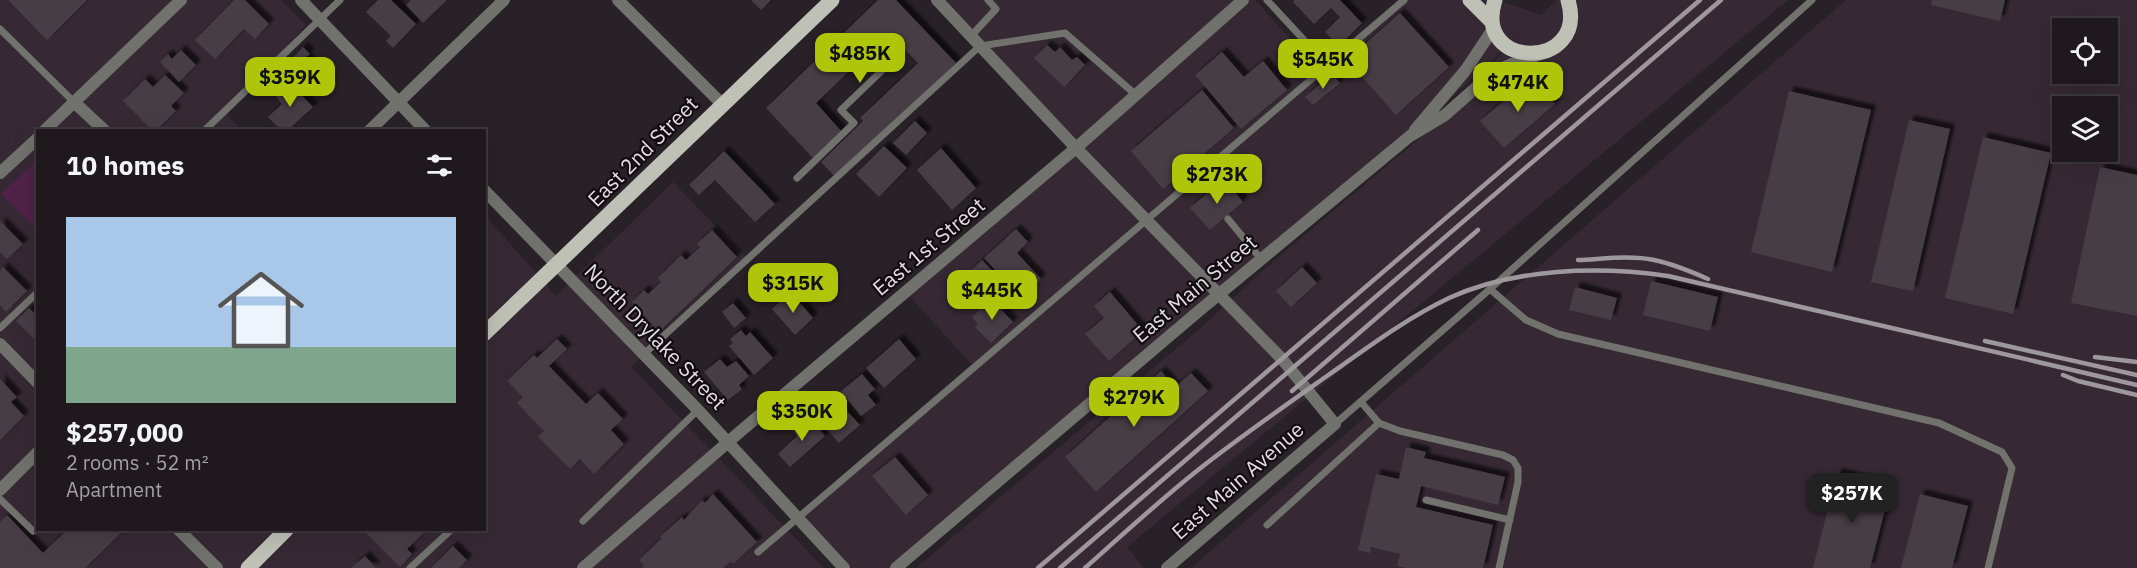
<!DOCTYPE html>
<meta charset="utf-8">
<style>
:root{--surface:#1f191e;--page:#2c262b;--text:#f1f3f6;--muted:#a1a0a4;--line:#3c383c;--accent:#aec509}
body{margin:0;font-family:"IBM Plex Sans",sans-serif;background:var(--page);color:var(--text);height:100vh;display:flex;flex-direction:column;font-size:22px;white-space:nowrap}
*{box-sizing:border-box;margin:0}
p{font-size:20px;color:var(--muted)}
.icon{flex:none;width:33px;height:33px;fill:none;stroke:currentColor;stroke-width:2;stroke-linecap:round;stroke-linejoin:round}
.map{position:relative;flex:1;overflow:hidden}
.side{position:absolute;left:36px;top:129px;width:450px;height:402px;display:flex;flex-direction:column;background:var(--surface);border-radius:0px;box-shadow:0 6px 24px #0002,0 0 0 2px var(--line)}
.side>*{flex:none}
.tools{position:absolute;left:2052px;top:18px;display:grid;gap:12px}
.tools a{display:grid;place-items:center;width:66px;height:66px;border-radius:0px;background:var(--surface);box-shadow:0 6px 24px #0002,0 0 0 2px var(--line);font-size:30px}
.price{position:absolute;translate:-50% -51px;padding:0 14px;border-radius:12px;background:var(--accent);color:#111;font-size:20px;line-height:39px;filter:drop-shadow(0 2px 3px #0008)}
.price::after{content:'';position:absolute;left:50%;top:36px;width:18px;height:14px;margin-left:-9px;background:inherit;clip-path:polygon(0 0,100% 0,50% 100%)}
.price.on{background:#222;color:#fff}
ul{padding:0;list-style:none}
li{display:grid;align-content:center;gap:12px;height:318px;padding:0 30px}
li+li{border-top:2px solid var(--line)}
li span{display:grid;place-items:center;height:186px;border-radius:0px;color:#555}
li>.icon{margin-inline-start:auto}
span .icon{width:108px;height:108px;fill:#fffc;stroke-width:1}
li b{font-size:26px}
h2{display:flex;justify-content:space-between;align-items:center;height:72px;padding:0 30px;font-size:26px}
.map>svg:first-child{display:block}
.built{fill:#362934;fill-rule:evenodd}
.green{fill:#502249}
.building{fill:#473e45;filter:url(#shadow)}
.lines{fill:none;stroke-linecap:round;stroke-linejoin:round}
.lane{stroke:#71726d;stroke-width:7}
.street{stroke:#71726d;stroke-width:12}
.primary{stroke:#bfc1b7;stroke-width:15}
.rail{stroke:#9e989d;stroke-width:4.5}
.labels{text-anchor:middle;stroke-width:4.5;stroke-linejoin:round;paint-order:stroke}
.street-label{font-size:21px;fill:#e2dce1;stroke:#100c0f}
</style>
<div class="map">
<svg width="2137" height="568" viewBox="0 0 2137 568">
<defs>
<filter id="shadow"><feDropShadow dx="5" dy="-5" stdDeviation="1.5" flood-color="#0009"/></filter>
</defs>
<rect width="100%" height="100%" fill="#292128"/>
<path class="built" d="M0,0H281L306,25L227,115L241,130H38V530H484L485,215L556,296L673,182L746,257L631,367L824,568H0Z
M937,0H1255L1320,71L1404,0H1498L1541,15L1557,0H1788L1127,547L1144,568H916L1203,326L1269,265L1414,143L1527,28L1410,136L896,568H844L798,518L974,367L906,292L1075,148Z
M1846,0H2137V568H1191ZM2062,28H2108V74H2062ZM2062,106H2108V152H2062Z"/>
<path class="green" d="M37,160V230L1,194Z"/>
<path class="building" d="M8,0H87L47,40Z
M234,0H245L269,24L255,39L244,29L215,59L195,40Z
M378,0H391L416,24L393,48L386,41L391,36L366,12Z
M411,0H447L423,23L406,5Z
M751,0H771L761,10Z
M878,0H896L956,63L836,178L821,162L863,121L860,118L918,63L889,33L816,103L841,131L813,158L766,108Z
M1295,0H1340L1362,23L1339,46L1325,32L1340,17L1331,8L1314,24L1293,2Z
M1932,0H2005L2000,21L1931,5Z
M1400,13L1449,67L1396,115L1347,60Z
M1047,45L1055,52L1060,47L1072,60L1077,57L1085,65L1064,87L1034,58Z
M303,47L310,54L306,57L319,70L306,84L287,64Z
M181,50L196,65L179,82L160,62L168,54L172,59Z
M1222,52L1244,77L1263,61L1287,90L1241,129L1195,75Z
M1332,74L1340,83L1313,105L1305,97Z
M165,75L184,93L171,106L176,111L156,130H152L123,101L145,79L153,87Z
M1532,77L1555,104L1504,148L1480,121Z
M290,83L313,107L288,130H281L268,117L282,104L276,97Z
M1202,90L1234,128L1163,189L1131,151Z
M1789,91L1871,110L1832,272L1751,252Z
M1909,120L1950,129L1913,291L1871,282Z
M915,121L927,133L906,155L893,143Z
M1983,137L2051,153L2013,314L1945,298Z
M884,146L907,168L879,197L856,174Z
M941,148L976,188L952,210L917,170Z
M724,151L775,204L755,222L715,180L699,195L689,185Z
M2100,167L2137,175V316L2071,303Z
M1224,179L1243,202L1210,230L1190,208Z
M0,221L23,244L7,259L0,252Z
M1016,229L1028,242L1017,253L1041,279L1021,297L984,258Z
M712,230L737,257L659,332L632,302L644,290L648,294L661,282L658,278L681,255L686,260L700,247L697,244Z
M982,260L1017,297L1004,310L968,273Z
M3,267L27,291L6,312L0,305V271Z
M1302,267L1317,283L1291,307L1276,291Z
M1651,281L1718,297L1710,331L1643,315Z
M1575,287L1617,298L1611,320L1569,310Z
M1110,292L1143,331L1109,361L1085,334L1104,318L1094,306Z
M785,297L790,302L795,297L813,318L795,335L772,309Z
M991,299L1013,322L991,343L975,327L978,324L972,317Z
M733,303L746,318L734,328L722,312Z
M29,308L38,317V343L16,321Z
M741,330L746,336L750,332L773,358L754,375L729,346L733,343L730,339Z
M557,339L567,349L549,366L586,404L598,393L623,419L611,430L624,444L594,474L580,459L570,469L538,437L544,431L517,403L523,397L507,381L534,355L537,358Z
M899,339L916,359L884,388L866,368Z
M720,359L727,367L736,361L749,376L739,385L742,389L728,400L704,372Z
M1161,371L1175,387L1191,373L1208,391L1096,492L1065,457Z
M862,374L875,389L868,395L876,405L861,416L841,391Z
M0,379L17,397L11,402L24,416L0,440Z
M835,398L860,425L839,443L815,416Z
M809,417L825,436L790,467L778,454L797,436L793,431Z
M1406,447L1426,452L1424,458L1505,477L1498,505L1421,486L1416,507L1493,525L1483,568H1406L1397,566L1400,554L1371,547L1370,553L1358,550L1376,474L1399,479Z
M895,457L928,495L906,515L872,476Z
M1837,473L1891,486L1870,568H1813Z
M713,494L757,542L734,563L730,562L723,568H642L644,565L639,560L662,538L660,537L682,517L684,520L702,500L705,503Z
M1920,494L1968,506L1952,568H1901Z
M7,515L43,553L67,530H124L85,568H0V522Z
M363,530H427L407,549L412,554L400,567Z
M453,546L467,560L459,568H431Z
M365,556L376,568H351Z"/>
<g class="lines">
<path class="lane" d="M1267,0L1316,53
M0,29L75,103
M971,36L996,9L988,0
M205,130L340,0
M797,178L854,123L841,110L896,57
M1228,219L1261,259
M1490,289L1812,0
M0,328L38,292
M644,354L980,46L1065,33L1136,95
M1361,402L1379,423L1400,431L1503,455L1513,460L1518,468V482L1499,568
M1335,424L1490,289L1526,320L1558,334L1939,423L2002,452L2012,468L1988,568
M0,499L33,531
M1426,500L1510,520
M583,521L698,410
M1267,525L1379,423
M758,552L1404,0
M410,568L451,530"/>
<path class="street" d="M301,0L425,130
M618,0L722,104
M937,0L1076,148L1282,359L1335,424L1167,568
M75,103L104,130
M45,130L181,0
M370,130L504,0
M1415,130L1465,71L1493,29
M0,173L38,138
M484,190L698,410L844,568
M0,344L38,383
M0,490L38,452
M179,530L217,568
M583,568L742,430L1076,148L1243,0
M896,568L1200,310L1410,136L1445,115L1489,76L1507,66L1540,54"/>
<path class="primary" d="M1470,0L1492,22
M1495,0C1472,71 1589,71 1568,0
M484,334L832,0
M248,568L286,530"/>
<path class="rail" d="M1578,260C1603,259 1630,255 1654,260C1673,264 1690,271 1708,279
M1985,341L2137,375
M2095,357L2137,362
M2063,375L2078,381L2137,395
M1292,391L1478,230
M1038,568L1700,0
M1060,568L1721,0
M1085,568C1122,535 1159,501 1198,470C1240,437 1283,407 1327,376C1367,348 1405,319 1449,298C1515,268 1598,266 1668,276L2137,385"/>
</g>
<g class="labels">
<g class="street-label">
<text transform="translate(643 152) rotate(-45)" y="7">East 2nd Street</text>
<text transform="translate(929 247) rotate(-40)" y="7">East 1st Street</text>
<text transform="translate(1195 289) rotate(-40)" y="7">East Main Street</text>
<text transform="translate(655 337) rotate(46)" y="7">North Drylake Street</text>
<text transform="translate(1238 481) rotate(-41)" y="7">East Main Avenue</text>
</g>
</g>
</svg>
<div class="tools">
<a><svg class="icon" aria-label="locate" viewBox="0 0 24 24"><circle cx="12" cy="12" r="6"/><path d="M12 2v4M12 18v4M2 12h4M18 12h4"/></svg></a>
<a><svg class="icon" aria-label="layers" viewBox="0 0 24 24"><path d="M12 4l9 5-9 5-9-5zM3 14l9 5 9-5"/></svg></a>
</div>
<b class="price" style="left:860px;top:84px">$485K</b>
<b class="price" style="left:1323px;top:90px">$545K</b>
<b class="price" style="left:290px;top:108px">$359K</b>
<b class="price" style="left:1518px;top:113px">$474K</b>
<b class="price" style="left:1217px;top:205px">$273K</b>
<b class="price" style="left:793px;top:314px">$315K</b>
<b class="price" style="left:992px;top:321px">$445K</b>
<b class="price" style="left:1134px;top:428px">$279K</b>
<b class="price" style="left:802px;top:442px">$350K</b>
<b class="price on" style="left:1852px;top:524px">$257K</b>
<section class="side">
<h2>10 homes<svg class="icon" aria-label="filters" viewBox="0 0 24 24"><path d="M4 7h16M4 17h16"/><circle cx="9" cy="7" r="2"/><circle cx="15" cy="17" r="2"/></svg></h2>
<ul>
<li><span style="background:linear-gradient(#a9c7e8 70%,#7fa58c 0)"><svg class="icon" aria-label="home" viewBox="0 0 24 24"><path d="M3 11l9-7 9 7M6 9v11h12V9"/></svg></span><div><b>$257,000</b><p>2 rooms · 52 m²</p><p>Apartment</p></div></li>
</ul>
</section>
</div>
